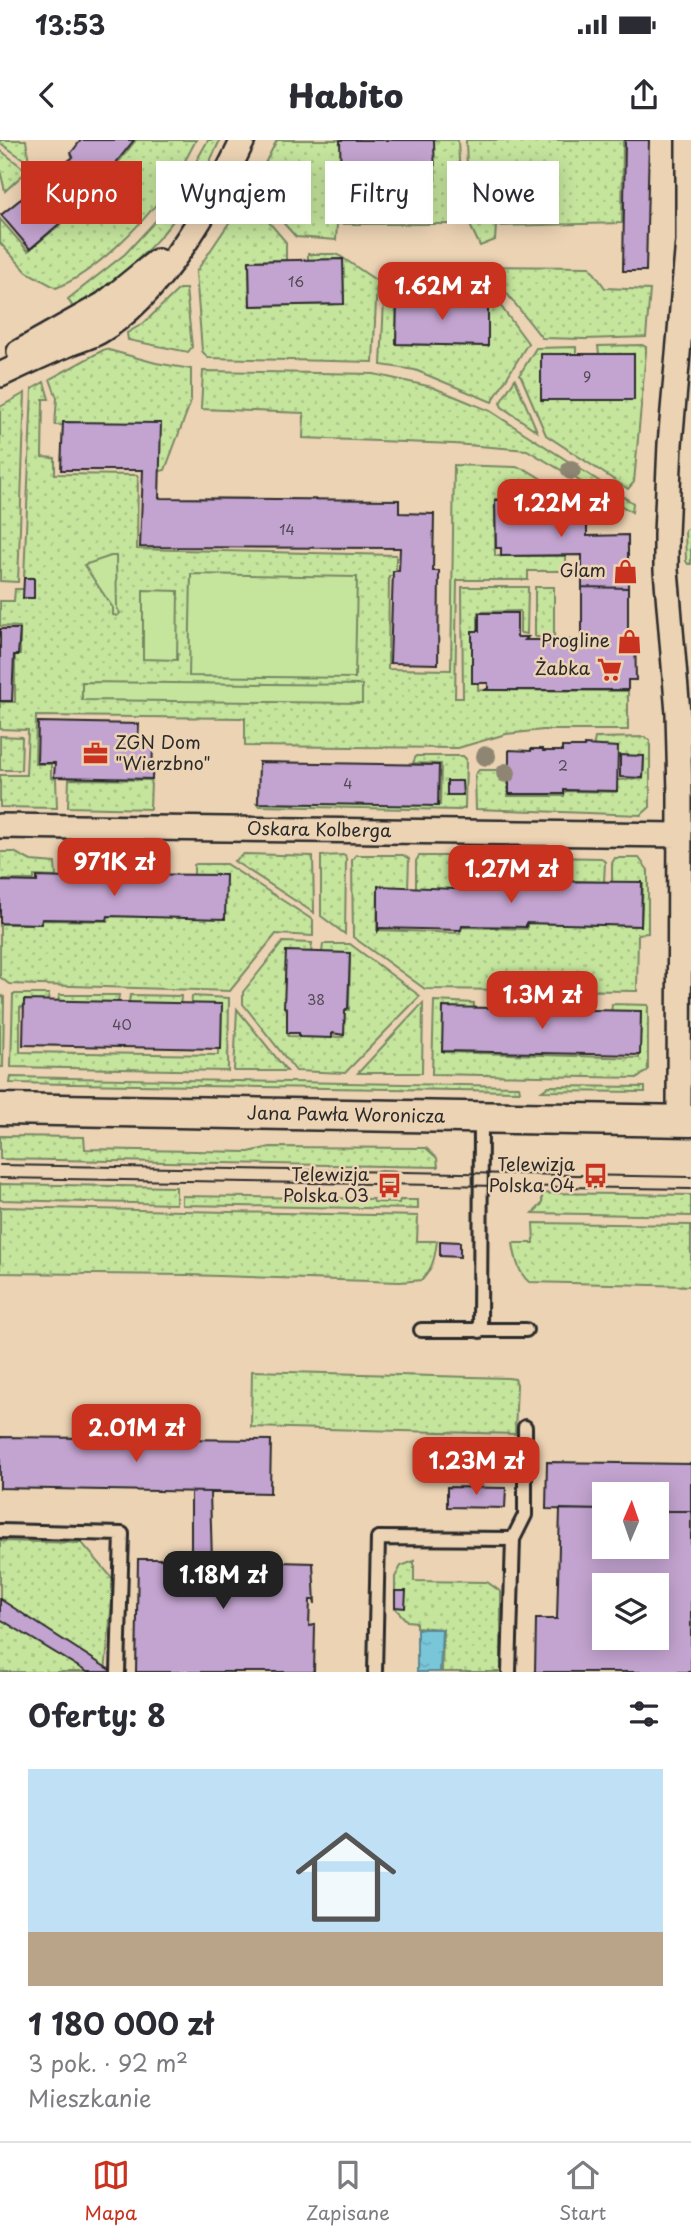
<!DOCTYPE html>
<html lang="pl">
<meta charset="utf-8">
<style>
:root{--surface:#fff;--page:#f2f2f3;--text:#2b2b33;--muted:#7c7c81;--line:#e1e1e2;--accent:#c8321e}
body{margin:0;font-family:"Playpen Sans",sans-serif;background:var(--page);color:var(--text);height:100vh;display:flex;flex-direction:column;font-size:26px;white-space:nowrap}
*{box-sizing:border-box;margin:0}
p{font-size:23px;color:var(--muted)}
.icon{flex:none;width:38px;height:38px;fill:none;stroke:currentColor;stroke-width:2;stroke-linecap:round;stroke-linejoin:round}
.map{position:relative;height:1532px;overflow:hidden}
.sheet{display:flex;flex-direction:column;background:var(--surface);flex:1}
.sheet>*{flex:none}
.hud{position:absolute;left:21px;top:21px;width:649px;height:63px;display:flex;gap:14px}
.needle{width:46px;rotate:2deg}
.buttons{position:absolute;left:592px;top:1342px;display:grid;gap:14px}
.buttons a{display:grid;place-items:center;width:77px;height:77px;border-radius:0px;background:var(--surface);box-shadow:0 4px 18px #0003;font-size:35px}
.price{position:absolute;translate:-50% -60px;padding:0 16px;border-radius:14px;background:var(--accent);color:#fff;font-size:23px;line-height:46px;filter:drop-shadow(0 2px 4px #0008)}
.price::after{content:'';position:absolute;left:50%;top:42px;width:21px;height:16px;margin-left:-10px;background:inherit;clip-path:polygon(0 0,100% 0,50% 100%)}
.price.on{background:#222;color:#fff}
ul{padding:0;list-style:none}
li{display:grid;align-content:center;gap:14px;height:371px;padding:0 28px}
li+li{border-top:2px solid var(--line)}
li span{display:grid;place-items:center;height:217px;border-radius:0px;color:#555}
li>.icon{margin-inline-start:auto}
span .icon{width:126px;height:126px;fill:#fffc;stroke-width:1}
li b{font-size:30px}
h2{display:flex;justify-content:space-between;align-items:center;height:84px;padding:0 28px;font-size:30px}
.tag{padding:0 24px;border-radius:0px;background:var(--surface);box-shadow:0 4px 18px #0003;font-size:24px;line-height:63px}
.tag.on{background:var(--accent);color:#fff}
.status{display:flex;justify-content:space-between;align-items:center;height:49px;padding:0 35px;background:var(--surface);direction:ltr}
.status svg{height:19px;fill:currentColor}
header{display:flex;justify-content:space-between;align-items:center;height:91px;padding:0 28px;background:var(--surface);font-size:32px;font-weight:800}
.tab-bar{display:flex;justify-content:space-around;align-items:center;height:98px;border-top:2px solid var(--line);background:var(--surface);font-size:19px;color:var(--muted)}
.tab-bar a{display:grid;justify-items:center;gap:4px}
.tab-bar .on{color:var(--accent)}
.map>svg:first-child{display:block}
.grass{fill:url(#grass-dots);stroke:#788864;stroke-width:2}
.pitch{fill:#c5e59d;stroke:#788864;stroke-width:2}
.water{fill:url(#water-ripples);stroke:#5a8893;stroke-width:2}
.building{fill:#c3a4d0;stroke:#2b2b2b;stroke-width:2;fill-rule:evenodd}
.lines{fill:none;stroke-linecap:round;stroke-linejoin:round}
.service-casing{stroke:#2b2b2b;stroke-width:18}
.minor-casing{stroke:#2b2b2b;stroke-width:28}
.tertiary-casing{stroke:#2b2b2b;stroke-width:35}
.service{stroke:#ecd3b4;stroke-width:12}
.minor{stroke:#ecd3b4;stroke-width:23}
.tertiary{stroke:#ecd3b4;stroke-width:30}
.tram{stroke:#2b2b2b;stroke-width:2}
.tree{fill:#8e8672}
.labels{text-anchor:middle;stroke-width:5;stroke-linejoin:round;paint-order:stroke}
.number-label{font-size:14px;fill:#514954}
.poi-label{font-size:18px;fill:#2b2b2b;stroke:#ecd3b4;text-anchor:end}
.street-label{font-size:18px;fill:#2b2b2b;stroke:#ecd3b4}
</style>
<div class="status"><b>13:53</b><svg viewBox="0 0 49 12"><path d="M0 12V9h3v3zM5 12V6h3v6zM10 12V3h3v9zM15 12V0h3v12zM26 1h20v11H26zM47 4h2v5h-2z"/></svg></div>
<header><svg class="icon" aria-label="back" viewBox="0 0 24 24"><path d="M15 5l-7 7 7 7"/></svg>Habito<svg class="icon" aria-label="share" viewBox="0 0 24 24"><path d="M12 15V3M7 8l5-5 5 5M5 13v7h14v-7"/></svg></header>
<div class="map">
<svg width="691" height="1532" viewBox="0 0 691 1532">
<defs>
<pattern id="grass-dots" width="8" height="8" patternUnits="userSpaceOnUse" patternTransform="scale(1.75)"><rect width="8" height="8" fill="#c5e59d"/><path d="M2 2h.1M6 6h.1" fill="none" stroke="#a9c587" stroke-width="1.8" stroke-linecap="round"/></pattern>
<pattern id="water-ripples" width="26" height="14" patternUnits="userSpaceOnUse" patternTransform="scale(1.75)"><rect width="26" height="14" fill="#79c6d8"/><path d="M2 4q2-2 4 0t4 0M15 11q2-2 4 0t4 0" fill="none" stroke="#69aaba"/></pattern>
</defs>
<rect width="100%" height="100%" fill="#ecd3b4"/>
<filter id="ink" filterUnits="userSpaceOnUse"><feTurbulence type="fractalNoise" baseFrequency=".0143" numOctaves="2"/><feDisplacementMap in="SourceGraphic" scale="14" xChannelSelector="R" yChannelSelector="G"/><feConvolveMatrix kernelMatrix="1 2 1 2 8 2 1 2 1" color-interpolation-filters="sRGB"/></filter>
<g filter="url(#ink)">
<path class="grass" d="M0,0H26L29,23L0,3Z
M136,0H196C187,17 178,36 166,52C141,85 95,133 56,148L27,132L0,103V79L28,111L102,50L99,47Z
M208,0H220C185,79 145,121 74,169L68,159L125,114L174,61Z
M277,0H458L462,84H337L336,100L296,97L252,48Z
M466,0H623L622,83L496,86L495,100L480,106L469,83Z
M0,10L27,31L5,51L0,30Z
M245,59L250,60L286,102V120L249,121L250,166L344,164L343,119L308,120V114H337L377,141L373,222L208,218L202,211L196,132Z
M474,126L590,127L605,148L650,150L646,197L585,199L542,198L501,146L475,145Z
M179,149H186L192,207L188,212L128,200L127,193L144,183Z
M402,149L430,151L431,159H397L396,204L488,206V160H449V152L491,153L528,203L492,262L415,230L381,225L384,160L387,153Z
M642,205L646,207V212L634,342L628,349L546,295L520,234L536,208L576,207V214H541V260H633L634,215L599,214L598,206Z
M105,209L156,223L191,229V261L165,330L157,332L158,287L55,285L57,258L50,239Z
M203,231L374,234L432,247L490,271L633,363L632,372L527,310L454,304L303,298L304,273L201,269Z
M515,239L537,291L502,267L500,263Z
M44,242L49,259H43L42,317L55,318V334L138,335L137,409L396,415V436H389L388,529L451,530L454,325L516,327L527,330L574,359H495V416H566V431H528V440H457L455,558H463L462,447H528L527,494L520,493V471L478,472V550L628,551V590H543L506,594L458,608L245,606V578L36,576L35,624H51V638L56,639L57,668L0,667V635H26L28,590L0,589V562H15V515H20V487L0,486V461H14L15,449H24L34,457V439L24,438L32,249Z
M25,253L18,442L0,441V267Z
M691,387V424H688L686,421L685,390Z
M535,447H554V497H535Z
M0,596L22,597L21,630H0Z
M645,597L650,601V667L641,675L476,669L475,635L479,630H508V656H564L565,651L616,652L617,640L643,639L644,617H617L593,608L595,598Z
M416,616H463L466,619L465,668L460,670L260,666L257,663L440,665L441,624L413,623Z
M69,639L151,640L150,669L68,667Z
M0,712H14L31,721L55,723L56,737L34,736V740H0Z
M244,714L313,716L314,773L234,721Z
M345,715L346,719L345,794L321,776V716Z
M356,715H403L409,719L408,748H378L377,790L460,793L461,787L527,789V783L641,786L643,744L612,742V723L615,718H639L648,730V793L638,794L637,851L425,849L353,797L352,720Z
M419,716H468L473,721V744H457V750L416,748V721Z
M483,717H535L540,721L539,740H523V745L480,744V721Z
M550,717L601,718L605,722L604,742L546,740L547,721Z
M65,722H118L120,725V733H100V737H62V725Z
M196,724H226L313,780V796L276,794L230,851L9,844L0,837V784H40L41,780L107,781V776L221,778L194,735V725Z
M283,802L312,803L311,813H286L285,869H288V896L343,897L344,870H349L350,814L322,813L323,804H350L420,856L345,933L296,931L243,864V852Z
M13,854H49L47,868L20,867V912L218,915L219,871L191,870L192,856L229,858L228,931L11,927Z
M59,855H119L117,869L58,868Z
M130,855L181,856L180,870L128,869Z
M3,856L4,857L3,927H0V859Z
M434,861L474,863V870H445L444,912L639,918L641,875L611,874L612,864L648,865V930L638,938L432,934Z
M423,863L422,933H358Z
M237,869L287,931H234Z
M11,937L519,946L520,951L10,943Z
M549,946L645,947V952L542,951Z
M0,996L84,997L85,1009L249,1012L270,1007L426,1008L437,1018L438,1027L0,1019Z
M0,1044L176,1047V1064L0,1060Z
M542,1053L691,1055V1076L533,1073L542,1064Z
M182,1056L373,1059L374,1062L399,1063L400,1060H418V1069L182,1065Z
M0,1067L418,1076L417,1101H437C435,1117 433,1128 422,1140L400,1142L189,1135L0,1133Z
M533,1083L691,1085V1146L529,1142C518,1133 515,1116 513,1103H534Z
M252,1231L508,1238L515,1239L517,1244L515,1294L251,1287Z
M0,1401L82,1403L114,1440L105,1532H0Z
M414,1421V1441L487,1442L501,1452V1532H442L443,1489L416,1487V1482L407,1481L395,1468V1437L401,1426Z"/>
<path class="pitch" d="M111,416H116L117,468L120,473L117,476L113,475V468L84,425Z
M191,434L357,437L355,538L189,536Z
M143,450L178,451L177,520L143,519Z
M82,542L362,545V563L82,560Z"/>
<path class="water" d="M417,1489H442L440,1532H417Z"/>
<path class="building" d="M81,0H134L99,44L101,48L30,109L1,75L73,17L71,13Z
M340,0H434L435,40L341,42Z
M625,0H649L646,131H623Z
M343,119L344,164L250,166L249,121Z
M397,159L488,160V206L396,204Z
M541,214H634V260H541Z
M63,282L161,283L159,358L399,360V373L434,374L433,431H439L438,524L390,523L393,431H399L400,408L140,407L143,330H61Z
M495,360H564V368H587V396L628,395V448L582,447V415L501,416V408H496Z
M24,438H34V458H23Z
M582,447L628,448V498L634,497L635,495L636,540H628V550H485L488,548V543H472V491H479V473H517V497H528L525,500H582Z
M0,489H20L18,515H14L12,561H0Z
M38,582L139,584L138,603H153L152,639L54,637L55,623H37Z
M584,605L618,607L617,651L564,650V654H509V610L531,611V609H543V611H562V607H584Z
M620,615L644,616L643,638L620,637Z
M259,622L439,625L438,666L258,663Z
M447,641H462L463,655H447Z
M103,734L226,735L225,779L108,776L107,780L42,779L41,784L0,783V741L37,742V737L102,739Z
M520,741L642,742L641,786L526,783V787L462,786L461,790L380,788L378,791V746L455,749V744L520,745Z
M286,811L350,813L348,868L345,870L344,895L332,893V898L299,897V893H287V868L284,867Z
M24,860L222,864L221,909L23,905Z
M443,867L641,871L640,915L442,911Z
M440,1101L460,1102V1117L440,1116Z
M0,1297L271,1300L270,1353L0,1348Z
M547,1322L691,1324V1371H656V1354H604V1370L546,1369Z
M447,1347L506,1348L505,1368L447,1367Z
M191,1352H210L212,1420L313,1423L315,1464L314,1460H310L309,1486L315,1485L314,1532H136L138,1419H191Z
M560,1369L604,1370V1407H656V1371H691V1532H535L536,1479H557ZM604,1446H656V1498H604Z
M395,1451H406L405,1468L395,1467Z
M0,1459L113,1532H87L0,1479Z"/>
<g class="lines">
<defs>
<path id="service" d="M421,1190H526
M480,1191L481,978
M0,1391L122,1394L118,1532
M513,1399L525,1375V1287
M375,1532L378,1398L513,1399L509,1532"/>
<path id="minor" d="M19,212L104,164L157,121
M0,235C21,225 42,215 64,206C75,201 88,198 99,192C160,157 213,63 243,0
M0,686L679,695
M679,980L680,654L678,573L666,430V394L670,304L688,101V0"/>
<path id="tertiary" d="M0,969L691,981"/>
</defs>
<use href="#service" class="service-casing"/>
<use href="#minor" class="minor-casing"/>
<use href="#tertiary" class="tertiary-casing"/>
<use href="#service" class="service"/>
<use href="#minor" class="minor"/>
<use href="#tertiary" class="tertiary"/>
<path class="tram" d="M0,1025L691,1037
M0,1038L691,1049"/>
</g>
<g class="tree">
<circle cx="571" cy="330" r="10"/>
<circle cx="486" cy="616" r="10"/>
<circle cx="506" cy="633" r="10"/>
</g>
</g>
<defs>
<symbol id="shop-bare" viewBox="-9 -9 18 18"><path d="M-5-2.5h2.3a2.7 3.5 0 0 1 5.4 0H5L5.5 6h-11ZM-1.5-2.5h3a1.5 2.3 0 0 0-3 0Z" fill="#c8321e" stroke="#ecd3b4" stroke-width="2.5" paint-order="stroke"/></symbol>
<symbol id="supermarket-bare" viewBox="-9 -9 18 18"><path d="M-6-5.5h2.5l.6 2H6L4.5 2H-2.5L-4.4-4H-6ZM-1.5 3.2a1.3 1.3 0 1 0 .1 0ZM3 3.2a1.3 1.3 0 1 0 .1 0Z" fill="#c8321e" stroke="#ecd3b4" stroke-width="2.5" paint-order="stroke"/></symbol>
<symbol id="office-bare" viewBox="-9 -9 18 18"><path d="M-6-3h4V-5.5h4V-3h4V5H-6ZM-1-4.5V-3h2v-1.5ZM-6 0V1H6V0Z" fill="#c8321e" stroke="#ecd3b4" stroke-width="2.5" paint-order="stroke"/></symbol>
<symbol id="bus-bare" viewBox="-9 -9 18 18"><path d="M-5-6H5V4H4V6H2V4H-2V6H-4V4H-5ZM-3.5-4V0h7V-4ZM-3.5 1.2v1.5H-2V1.2ZM2 1.2v1.5H3.5V1.2Z" fill="#c8321e" stroke="#ecd3b4" stroke-width="2.5" paint-order="stroke"/></symbol>
</defs>
<g fill-rule="evenodd">
<use href="#shop-bare" x="608" y="414" width="35" height="35"/>
<use href="#shop-bare" x="612" y="484" width="35" height="35"/>
<use href="#supermarket-bare" x="592" y="512" width="35" height="35"/>
<use href="#office-bare" x="78" y="596" width="35" height="35"/>
<use href="#bus-bare" x="578" y="1018" width="35" height="35"/>
<use href="#bus-bare" x="372" y="1028" width="35" height="35"/>
</g>
<g class="labels">
<g class="number-label">
<text x="296" y="147">16</text>
<text x="587" y="242">9</text>
<text x="287" y="395">14</text>
<text x="563" y="631">2</text>
<text x="348" y="649">4</text>
<text x="316" y="865">38</text>
<text x="122" y="890">40</text>
</g>
<g class="poi-label">
<text x="606" y="437">Glam</text>
<text x="610" y="507">Progline</text>
<text x="590" y="535">Żabka</text>
<text x="115" y="609" text-anchor="start">ZGN Dom<tspan x="115" dy="21">"Wierzbno"</tspan></text>
<text x="575" y="1031">Telewizja<tspan x="575" dy="21">Polska 04</tspan></text>
<text x="369" y="1041">Telewizja<tspan x="369" dy="21">Polska 03</tspan></text>
</g>
<g class="street-label">
<text transform="translate(319 690) rotate(1)" y="6">Oskara Kolberga</text>
<text transform="translate(346 975) rotate(1)" y="6">Jana Pawła Woronicza</text>
</g>
</g>
</svg>
<div class="buttons">
<a><svg class="needle" viewBox="-14 -14 28 28"><path d="M0-13l5 13h-10z" fill="#e53935"/><path d="M0 13l5-13h-10z" fill="#7c7c81"/></svg></a>
<a><svg class="icon" aria-label="layers" viewBox="0 0 24 24"><path d="M12 4l9 5-9 5-9-5zM3 14l9 5 9-5"/></svg></a>
</div>
<b class="price" style="left:442px;top:182px">1.62M zł</b>
<b class="price" style="left:561px;top:399px">1.22M zł</b>
<b class="price" style="left:114px;top:758px">971K zł</b>
<b class="price" style="left:511px;top:765px">1.27M zł</b>
<b class="price" style="left:542px;top:891px">1.3M zł</b>
<b class="price" style="left:136px;top:1324px">2.01M zł</b>
<b class="price" style="left:476px;top:1357px">1.23M zł</b>
<b class="price on" style="left:223px;top:1471px">1.18M zł</b>
<div class="hud">
<a class="tag on">Kupno</a>
<a class="tag">Wynajem</a>
<a class="tag">Filtry</a>
<a class="tag">Nowe</a>
</div>
</div>
<section class="sheet">
<h2>Oferty: 8<svg class="icon" aria-label="filters" viewBox="0 0 24 24"><path d="M4 7h16M4 17h16"/><circle cx="9" cy="7" r="2"/><circle cx="15" cy="17" r="2"/></svg></h2>
<ul>
<li><span style="background:linear-gradient(#bfe0f5 75%,#b9a48a 0)"><svg class="icon" aria-label="home" viewBox="0 0 24 24"><path d="M3 11l9-7 9 7M6 9v11h12V9"/></svg></span><div><b>1 180 000 zł</b><p>3 pok. · 92 m²</p><p>Mieszkanie</p></div></li>
</ul>
</section>
<nav class="tab-bar">
<a class="on"><svg class="icon" aria-label="map" viewBox="0 0 24 24"><path d="M3 6l6-2 6 2 6-2v14l-6 2-6-2-6 2zM9 4v14M15 6v14"/></svg>Mapa</a>
<a><svg class="icon" aria-label="saved" viewBox="0 0 24 24"><path d="M7 4h10v16l-5-4-5 4z"/></svg>Zapisane</a>
<a><svg class="icon" aria-label="home" viewBox="0 0 24 24"><path d="M3 11l9-7 9 7M6 9v11h12V9"/></svg>Start</a>
</nav>
